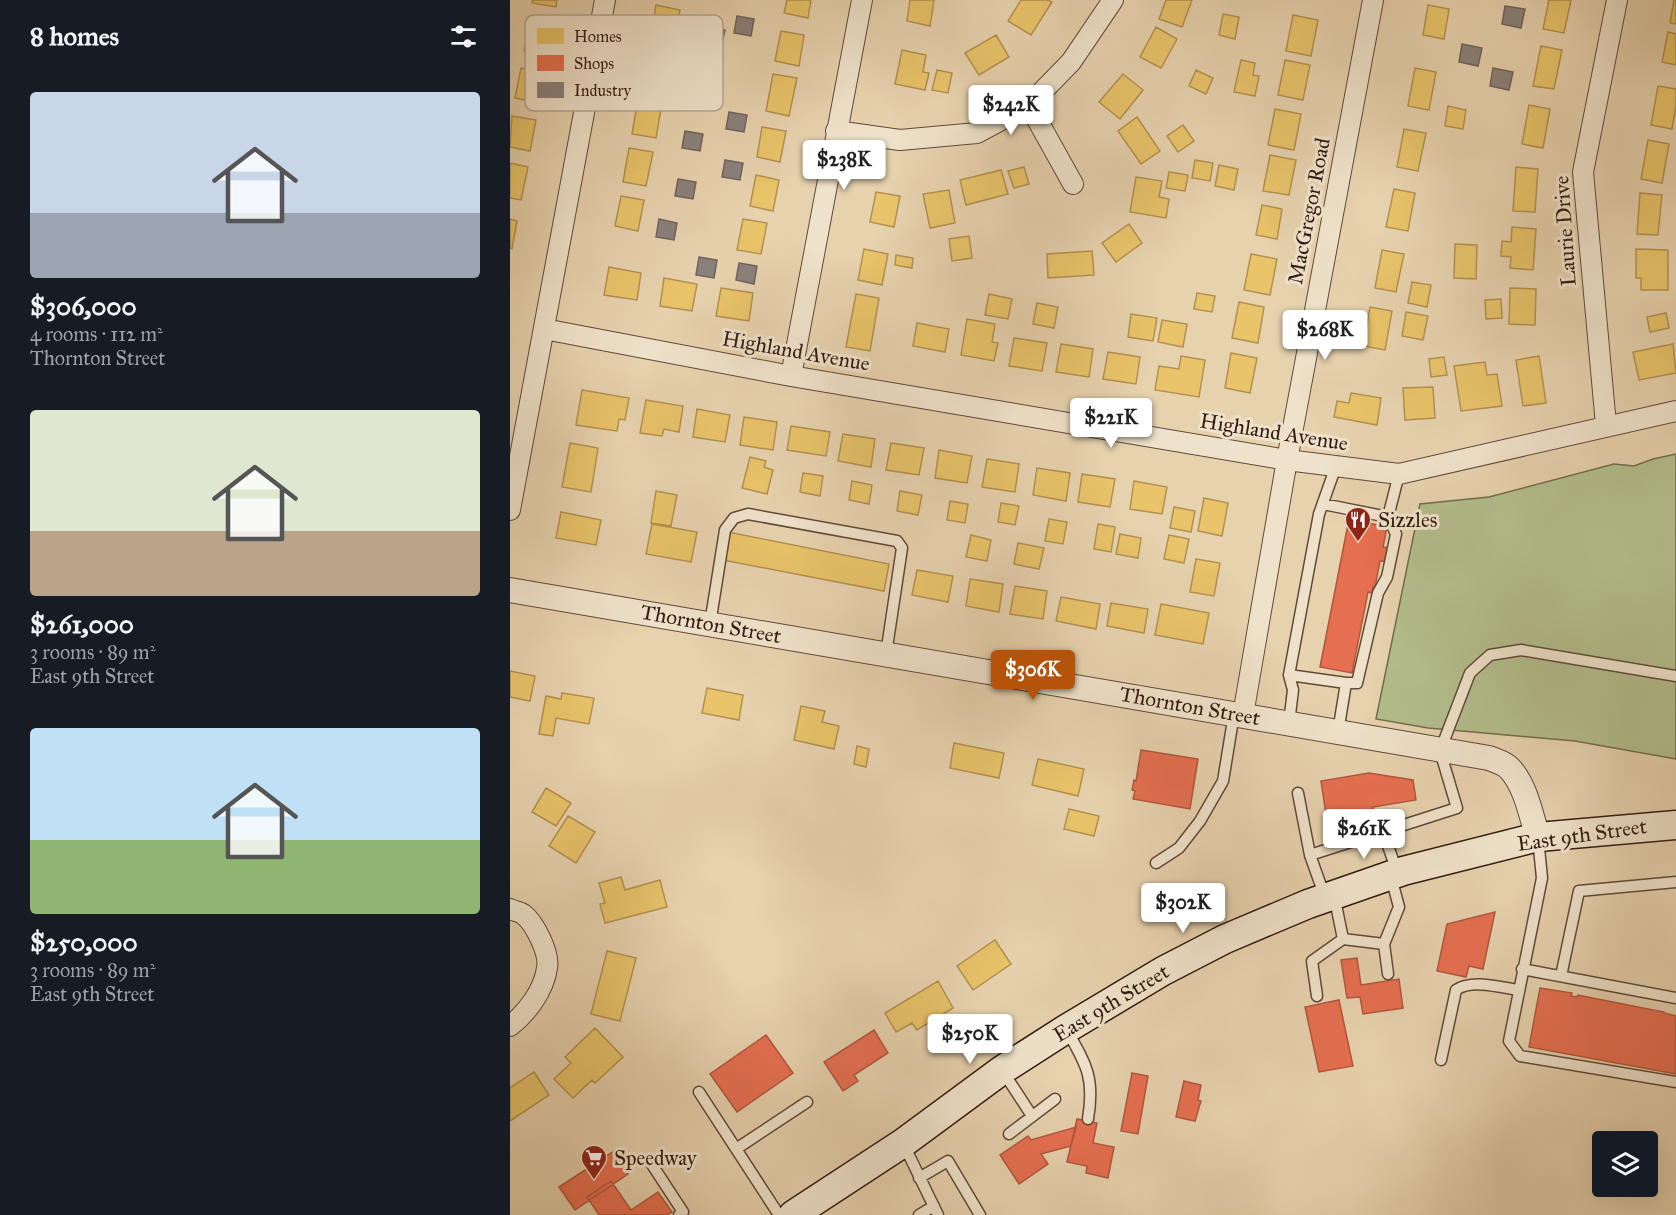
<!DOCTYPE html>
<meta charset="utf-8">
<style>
:root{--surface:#171b24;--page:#20242c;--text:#f1f3f6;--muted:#9ea1a6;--accent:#b45309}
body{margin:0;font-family:"IM FELL Great Primer",serif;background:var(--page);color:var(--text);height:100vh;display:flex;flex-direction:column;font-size:22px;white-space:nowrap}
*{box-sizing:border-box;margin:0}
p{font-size:20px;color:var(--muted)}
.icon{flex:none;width:33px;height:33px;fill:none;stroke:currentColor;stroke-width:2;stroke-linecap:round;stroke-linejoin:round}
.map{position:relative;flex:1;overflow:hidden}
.details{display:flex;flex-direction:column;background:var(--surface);width:510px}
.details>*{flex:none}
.buttons{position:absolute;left:1082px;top:1131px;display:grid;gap:12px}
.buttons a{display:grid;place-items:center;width:66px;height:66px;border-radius:6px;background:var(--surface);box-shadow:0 6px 24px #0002;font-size:30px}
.price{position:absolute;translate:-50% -51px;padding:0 14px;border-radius:6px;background:#fff;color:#222;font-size:20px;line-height:39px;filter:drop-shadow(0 2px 3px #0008)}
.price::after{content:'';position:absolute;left:50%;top:36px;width:18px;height:14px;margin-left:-9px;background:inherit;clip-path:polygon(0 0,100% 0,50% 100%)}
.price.current{background:var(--accent);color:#fff}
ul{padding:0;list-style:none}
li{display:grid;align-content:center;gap:12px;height:318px;padding:0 30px}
li span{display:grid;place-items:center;height:186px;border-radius:6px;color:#555}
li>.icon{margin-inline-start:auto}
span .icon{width:108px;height:108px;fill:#fffc;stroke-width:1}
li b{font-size:26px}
h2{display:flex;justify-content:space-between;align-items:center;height:72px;padding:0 30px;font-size:26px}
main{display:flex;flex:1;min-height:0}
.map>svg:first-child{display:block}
.green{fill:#b3bd8c;stroke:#746c4f;stroke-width:1.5}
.homes{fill:#e9c46a;stroke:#b39150;stroke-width:1.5}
.shops{fill:#e76f51;stroke:#b1563e;stroke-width:1.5}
.industry{fill:#8a817c;stroke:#70625c;stroke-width:1.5}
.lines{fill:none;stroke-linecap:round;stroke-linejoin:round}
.service-casing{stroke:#614939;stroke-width:13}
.minor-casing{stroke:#614939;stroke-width:22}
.tertiary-casing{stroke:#614939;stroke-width:26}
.secondary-casing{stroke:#341b12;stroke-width:31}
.service{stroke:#efe2ca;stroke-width:10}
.minor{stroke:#efe2ca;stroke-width:20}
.tertiary{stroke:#efe2ca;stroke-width:24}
.secondary{stroke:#efe2ca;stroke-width:28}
.labels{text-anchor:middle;stroke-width:6;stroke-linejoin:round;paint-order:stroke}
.street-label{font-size:21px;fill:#341b12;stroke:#efe2ca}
.poi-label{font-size:21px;fill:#341b12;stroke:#efe2ca;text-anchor:start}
.key{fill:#efe2ca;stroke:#b7a693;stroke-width:1.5}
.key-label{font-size:16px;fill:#341b12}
</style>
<main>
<section class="details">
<h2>8 homes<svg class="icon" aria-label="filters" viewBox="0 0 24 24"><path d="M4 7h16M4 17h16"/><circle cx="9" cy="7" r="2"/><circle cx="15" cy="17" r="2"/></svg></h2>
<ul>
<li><span style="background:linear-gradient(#c9d6e8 65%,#9aa5b1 0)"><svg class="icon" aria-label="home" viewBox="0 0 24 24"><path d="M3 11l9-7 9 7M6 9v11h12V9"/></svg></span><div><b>$306,000</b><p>4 rooms · 112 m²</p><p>Thornton Street</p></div></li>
<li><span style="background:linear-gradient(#dfe7d0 65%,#b9a48a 0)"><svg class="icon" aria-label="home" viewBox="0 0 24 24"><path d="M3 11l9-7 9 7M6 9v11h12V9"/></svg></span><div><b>$261,000</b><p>3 rooms · 89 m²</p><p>East 9th Street</p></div></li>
<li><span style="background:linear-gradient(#bfe0f5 60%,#8fb573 0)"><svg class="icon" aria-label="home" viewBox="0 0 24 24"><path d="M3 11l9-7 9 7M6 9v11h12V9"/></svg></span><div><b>$250,000</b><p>3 rooms · 89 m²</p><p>East 9th Street</p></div></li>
</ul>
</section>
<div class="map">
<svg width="1166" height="1215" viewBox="0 0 1166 1215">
<rect width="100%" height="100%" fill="#e7d2ae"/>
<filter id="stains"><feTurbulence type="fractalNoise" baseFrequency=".00333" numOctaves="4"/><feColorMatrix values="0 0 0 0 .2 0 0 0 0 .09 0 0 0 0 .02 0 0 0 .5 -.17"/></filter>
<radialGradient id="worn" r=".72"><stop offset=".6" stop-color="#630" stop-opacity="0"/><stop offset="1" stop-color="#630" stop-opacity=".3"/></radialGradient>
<path class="green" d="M1166,454V759L1065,741L918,728L866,719L910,504L979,497L1104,464L1124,466L1143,459Z"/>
<path class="homes" d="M23,0H47L46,7L22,3Z
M277,0H301L298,18L274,13Z
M400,0H424L420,26L397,21Z
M511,0H537L542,2L521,35L498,21Z
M656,0H682L672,27L649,19Z
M1039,0H1061L1054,33L1033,29Z
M1164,0H1166V24L1160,23Z
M146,5L170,10L164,40L141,36Z
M918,5L939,9L934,39L913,35Z
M713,14L729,17L725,39L709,35Z
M783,15L808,20L801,56L776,51Z
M20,20L44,25L38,55L14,51Z
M646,27L667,39L651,68L630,57Z
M271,31L294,35L289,66L265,61Z
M1158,32L1166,34V65L1152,62Z
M486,35L499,57L469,75L455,53Z
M1031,46L1052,50L1044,89L1023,86Z
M392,50L416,55L413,72L419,73L415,90L385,84Z
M731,60L745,63L743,75L749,76L745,96L724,92Z
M775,60L800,65L793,100L768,95Z
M11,68L34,72L28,103L5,98Z
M905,68L926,72L919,110L898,106Z
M427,70L442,73L438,93L422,90Z
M686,70L703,78L696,94L679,86Z
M263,74L287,78L279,116L256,111Z
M613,74L633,90L610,119L589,102Z
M1148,86L1166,89V106L1162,129L1141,125Z
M128,99L152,103L146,138L122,134Z
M1019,105L1040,109L1033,148L1012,144Z
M938,106L956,110L953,129L935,126Z
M765,109L791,114L784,150L758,145Z
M2,116L26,120L20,151L0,147Z
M627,117L650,151L631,164L608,131Z
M673,125L684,141L668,152L657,136Z
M252,127L276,131L270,162L247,157Z
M894,129L916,133L908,171L887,167Z
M1138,140L1159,144L1152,183L1131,179Z
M119,148L143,152L136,186L113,182Z
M760,155L786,160L779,195L753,191Z
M685,160L703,163L700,181L682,178Z
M0,163L18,167L11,200L0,198Z
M709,165L728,169L724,190L705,186Z
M514,167L519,184L504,188L498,171Z
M1006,167L1028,169L1025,212L1003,211Z
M491,170L498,194L456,205L450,180Z
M659,172L678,175L675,191L656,188Z
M246,175L269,180L263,211L240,206Z
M626,177L652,181L649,197L659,199L656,218L620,212Z
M884,189L905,193L898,231L876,227Z
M439,190L445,223L420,228L413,194Z
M366,192L390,196L384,227L360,222Z
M1130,193L1152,195L1148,235L1127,234Z
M111,196L134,200L128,231L105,226Z
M752,205L772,209L767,239L746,235Z
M0,219L7,221L2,249L0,248Z
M233,219L257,223L251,254L227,250Z
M619,224L632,243L606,262L592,243Z
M1002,227L1026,229L1023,270L1000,268L1001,257L991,256L992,241L1001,242Z
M459,236L462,258L442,261L439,239Z
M945,244L967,245L966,279L944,278Z
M354,249L378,254L372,285L348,280Z
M1126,249L1158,250V290H1131V278H1126Z
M872,250L894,254L886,292L865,288Z
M582,251L584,275L538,278L537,254Z
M741,254L767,259L760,295L734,290Z
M386,255L403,258L402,268L385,265Z
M99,267L131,273L127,300L94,295Z
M154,278L187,284L182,311L150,306Z
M902,282L921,285L917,307L898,303Z
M211,288L243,293L239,321L206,316Z
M1000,288L1026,289L1025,325L999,324Z
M687,293L705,296L702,312L684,309Z
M346,294L369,298L360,351L336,347Z
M479,294L502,299L498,319L475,315Z
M991,299L992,318L976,319L975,300Z
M729,302L754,307L748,343L722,338Z
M527,303L548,307L544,328L523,324Z
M860,307L882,311L875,350L853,346Z
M896,312L918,316L913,340L892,336Z
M1156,313L1159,328L1140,332L1137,317Z
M621,314L647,318L643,341L618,337Z
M457,319L485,324L482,342L488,343L484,361L451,355Z
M652,320L677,324L673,347L648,342Z
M407,323L439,329L435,352L403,346Z
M504,338L537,343L532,371L499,366Z
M551,344L583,349L579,377L546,372Z
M1163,344L1166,373L1129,380L1123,352Z
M598,352L630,357L626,384L593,379Z
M721,353L747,358L740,393L715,388Z
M671,356L695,360L689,397L645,390L649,366L669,369Z
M1029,356L1036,403L1013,406L1006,360Z
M934,357L937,375L921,377L919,359Z
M975,362L977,375L987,374L992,406L951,411L944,366Z
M923,387L925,418L895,420L893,388Z
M72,390L119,398L115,420L109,419L107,431L66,425Z
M841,393L871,398L867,425L824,417L827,401L839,403Z
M136,400L173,406L169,432L154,429L152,436L130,433Z
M187,409L220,415L215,442L183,437Z
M234,417L267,422L263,450L230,445Z
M281,426L320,432L316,456L277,450Z
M333,434L365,439L361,467L328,461Z
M60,443L88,448L81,492L52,487Z
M381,443L414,448L409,475L376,470Z
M429,450L462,456L457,483L425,478Z
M240,457L256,461L254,467L263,470L257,494L232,488Z
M477,459L509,464L505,492L472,487Z
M527,468L560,473L556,501L523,495Z
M293,473L313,476L310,496L290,492Z
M572,474L605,479L600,507L568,502Z
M342,481L362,485L359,504L339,500Z
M624,481L657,487L652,514L620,509Z
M146,491L167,495L161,526L141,523Z
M390,491L412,495L408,515L387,511Z
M694,498L718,503L712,536L688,531Z
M440,501L458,504L455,523L437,520Z
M491,503L509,506L505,525L488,522Z
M664,507L685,511L681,532L660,528Z
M51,512L91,520L86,545L46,538Z
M539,519L557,522L553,544L535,541Z
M142,524L187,532L181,562L136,554Z
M588,524L605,527L601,552L584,549Z
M218,532L379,564L374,591L213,560Z
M610,534L631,538L628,558L606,554Z
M461,535L481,540L477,561L456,557Z
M659,535L679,539L674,563L654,559Z
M508,543L534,548L529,569L504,564Z
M686,559L710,563L704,596L680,592Z
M407,570L443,576L438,602L402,595Z
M460,579L493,584L489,612L456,606Z
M505,586L537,591L533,619L500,614Z
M551,597L590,604L586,629L546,621Z
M601,603L638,609L634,633L597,626Z
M651,604L699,613L693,644L645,635Z
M0,671L25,676L20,701L0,697Z
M197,688L233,695L229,720L192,713Z
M52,693L84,698L79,724L46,718L43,736L29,734L36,696L51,699Z
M291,706L315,711L312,722L329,726L324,749L284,740Z
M444,743L494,753L489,778L440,768Z
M347,746L359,749L356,767L344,764Z
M528,759L574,769L568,796L522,785Z
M36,788L61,803L46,826L22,812Z
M559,809L589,816L584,836L554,829Z
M58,816L85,832L66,863L39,846Z
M111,877L115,890L150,880L157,907L95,923L90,904L95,903L89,883Z
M485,940L501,964L463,990L447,966Z
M97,951L126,958L110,1021L81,1014Z
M428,981L443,1008L407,1030L402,1023L386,1032L375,1013Z
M85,1028L113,1057L85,1083L82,1080L63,1098L44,1079L61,1063L55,1057Z
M24,1072L39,1095L0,1121V1088Z"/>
<path class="shops" d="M839,519L877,527L873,547L880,548L878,562L870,561L865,587H863L862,593L858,592L842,673L810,667Z
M631,750L688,759L680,809L623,799L625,791L622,790L624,780L626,781Z
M859,773L903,780L906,800L863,807L865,820L818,828L811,781Z
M985,912L973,969L959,966L956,977L927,971L937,924Z
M847,958L851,985L889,979L893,1008L853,1014L850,997L837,998L831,960Z
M1030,988L1062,993L1061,996L1067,997L1068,995L1154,1012V1013L1166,1016V1074L1019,1047Z
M829,1000L843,1066L809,1072L795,1007Z
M364,1030L378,1053L344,1075L348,1081L333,1091L314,1062Z
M256,1035L283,1073L227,1112L200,1074Z
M622,1073L638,1076L628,1134L611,1131Z
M674,1081L691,1085L688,1100L691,1101L685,1121L666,1117Z
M567,1119L587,1123L583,1143L604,1147L598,1178L576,1173L577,1166L557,1162Z
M566,1127L561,1146L531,1154L538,1164L509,1184L490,1155L518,1136L521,1140Z
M104,1151L118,1174L65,1210L49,1187Z
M101,1181L121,1210L148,1192L162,1212L157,1215H89L77,1197Z"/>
<path class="industry" d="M995,6L1015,9L1011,28L992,24Z
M227,16L244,19L241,36L224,33Z
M188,24L215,30L209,56L183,50Z
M952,44L972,48L968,66L949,62Z
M983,68L1003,72L999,90L980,86Z
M219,112L237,115L234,132L216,129Z
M175,131L193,134L190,151L172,148Z
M215,160L233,163L230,180L212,177Z
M168,179L186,182L183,199L165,196Z
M149,219L167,223L164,240L146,237Z
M189,257L207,260L204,278L186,275Z
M229,263L247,266L244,284L226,280Z"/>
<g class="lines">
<defs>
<path id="service" d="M813,504L878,517L889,474
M200,624L215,530L224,518L238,514L387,541L392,548L376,654
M779,675L836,683L828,732
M836,683H847L868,593L877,577L886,534L878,517
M779,723L783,690L779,675L809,514L826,466
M788,793L800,855L815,897
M873,832L887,871
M1028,838L1032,878L999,1041L1010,1056L1166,1082
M800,855L947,808L930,751L960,673L980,655L1011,650L1166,676
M646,863L669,848L690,821L713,781L724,714
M824,895L833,939
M1012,969L1166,998
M878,974L874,944L889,907L881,877
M1051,976L1069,891L1166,882
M807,996L802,961L833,939L874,944
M556,1029C576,1064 585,1077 578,1119
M931,1060L946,990C961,979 990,987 1008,990
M492,1070L522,1116
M189,1092L269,1215
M499,1134L545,1099
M394,1145L428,1215
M226,1149L297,1102
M141,1163L173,1212L169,1215
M409,1178L438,1161L470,1215
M409,1215L424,1206"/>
<path id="minor" d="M519,105L563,184
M326,131L390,140L467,133L519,105L561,62L603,0
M34,329L281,376L777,460L889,474L1166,411
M281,376L352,0
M1096,425L1073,172L1107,0
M0,510L95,0
M733,715L777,460L863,0
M0,909C4,911 10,912 13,914C25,923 40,954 37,968C34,990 17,1013 0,1026"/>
<path id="tertiary" d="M0,590L979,758C986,761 995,763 1000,769C1016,786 1021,816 1028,837"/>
<path id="secondary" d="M283,1215L393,1143L492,1070L556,1029L653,971L715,939L798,904L893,871L1028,837L1166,825"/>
</defs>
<use href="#service" class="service-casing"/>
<use href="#minor" class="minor-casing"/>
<use href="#tertiary" class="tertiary-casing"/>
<use href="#secondary" class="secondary-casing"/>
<use href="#service" class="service"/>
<use href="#minor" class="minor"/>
<use href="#tertiary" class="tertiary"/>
<use href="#secondary" class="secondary"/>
</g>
<defs>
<symbol id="restaurant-pin" viewBox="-11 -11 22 30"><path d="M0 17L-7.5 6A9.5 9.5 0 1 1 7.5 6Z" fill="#8f2418" stroke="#efe2ca"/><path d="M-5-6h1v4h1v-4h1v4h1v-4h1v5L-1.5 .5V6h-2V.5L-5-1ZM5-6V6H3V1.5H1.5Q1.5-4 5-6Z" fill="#fff"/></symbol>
<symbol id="supermarket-pin" viewBox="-11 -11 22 30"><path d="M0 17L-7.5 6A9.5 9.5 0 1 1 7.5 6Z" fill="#8f2418" stroke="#efe2ca"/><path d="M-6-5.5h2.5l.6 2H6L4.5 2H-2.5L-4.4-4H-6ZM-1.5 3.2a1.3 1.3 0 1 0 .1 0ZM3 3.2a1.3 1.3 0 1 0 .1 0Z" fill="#fff"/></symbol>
</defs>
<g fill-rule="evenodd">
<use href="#restaurant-pin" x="833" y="505" width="30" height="40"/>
<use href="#supermarket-pin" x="69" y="1143" width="30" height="40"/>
</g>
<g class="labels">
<g class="street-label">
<text transform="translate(799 211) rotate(-79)" y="7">MacGregor Road</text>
<text transform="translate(1055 231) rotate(-94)" y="7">Laurie Drive</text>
<text transform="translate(286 351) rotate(10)" y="7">Highland Avenue</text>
<text transform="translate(764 432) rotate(9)" y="7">Highland Avenue</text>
<text transform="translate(201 624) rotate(10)" y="7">Thornton Street</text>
<text transform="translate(680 706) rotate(10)" y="7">Thornton Street</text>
<text transform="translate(1072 835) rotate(-8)" y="7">East 9th Street</text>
<text transform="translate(601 1003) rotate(-31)" y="7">East 9th Street</text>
</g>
<g class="poi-label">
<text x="868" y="527">Sizzles</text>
<text x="104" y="1165">Speedway</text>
</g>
</g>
<rect x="15" y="15" width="198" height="96" rx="9" class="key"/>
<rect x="27" y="28" width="27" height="16" fill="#e9c46a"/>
<rect x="27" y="55" width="27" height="16" fill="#e76f51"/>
<rect x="27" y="82" width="27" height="16" fill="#8a817c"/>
<g class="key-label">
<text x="64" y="42">Homes</text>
<text x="64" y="69">Shops</text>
<text x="64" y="96">Industry</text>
</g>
<rect width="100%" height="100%" filter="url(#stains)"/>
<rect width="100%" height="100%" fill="url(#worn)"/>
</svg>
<div class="buttons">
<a><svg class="icon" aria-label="layers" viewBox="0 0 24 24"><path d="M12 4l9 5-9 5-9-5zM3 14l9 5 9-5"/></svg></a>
</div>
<b class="price" style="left:501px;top:136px">$242K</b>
<b class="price" style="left:334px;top:191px">$238K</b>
<b class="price" style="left:815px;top:361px">$268K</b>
<b class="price" style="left:601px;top:449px">$221K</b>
<b class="price current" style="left:523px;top:701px">$306K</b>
<b class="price" style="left:854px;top:860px">$261K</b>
<b class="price" style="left:673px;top:934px">$302K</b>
<b class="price" style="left:460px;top:1065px">$250K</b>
</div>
</main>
